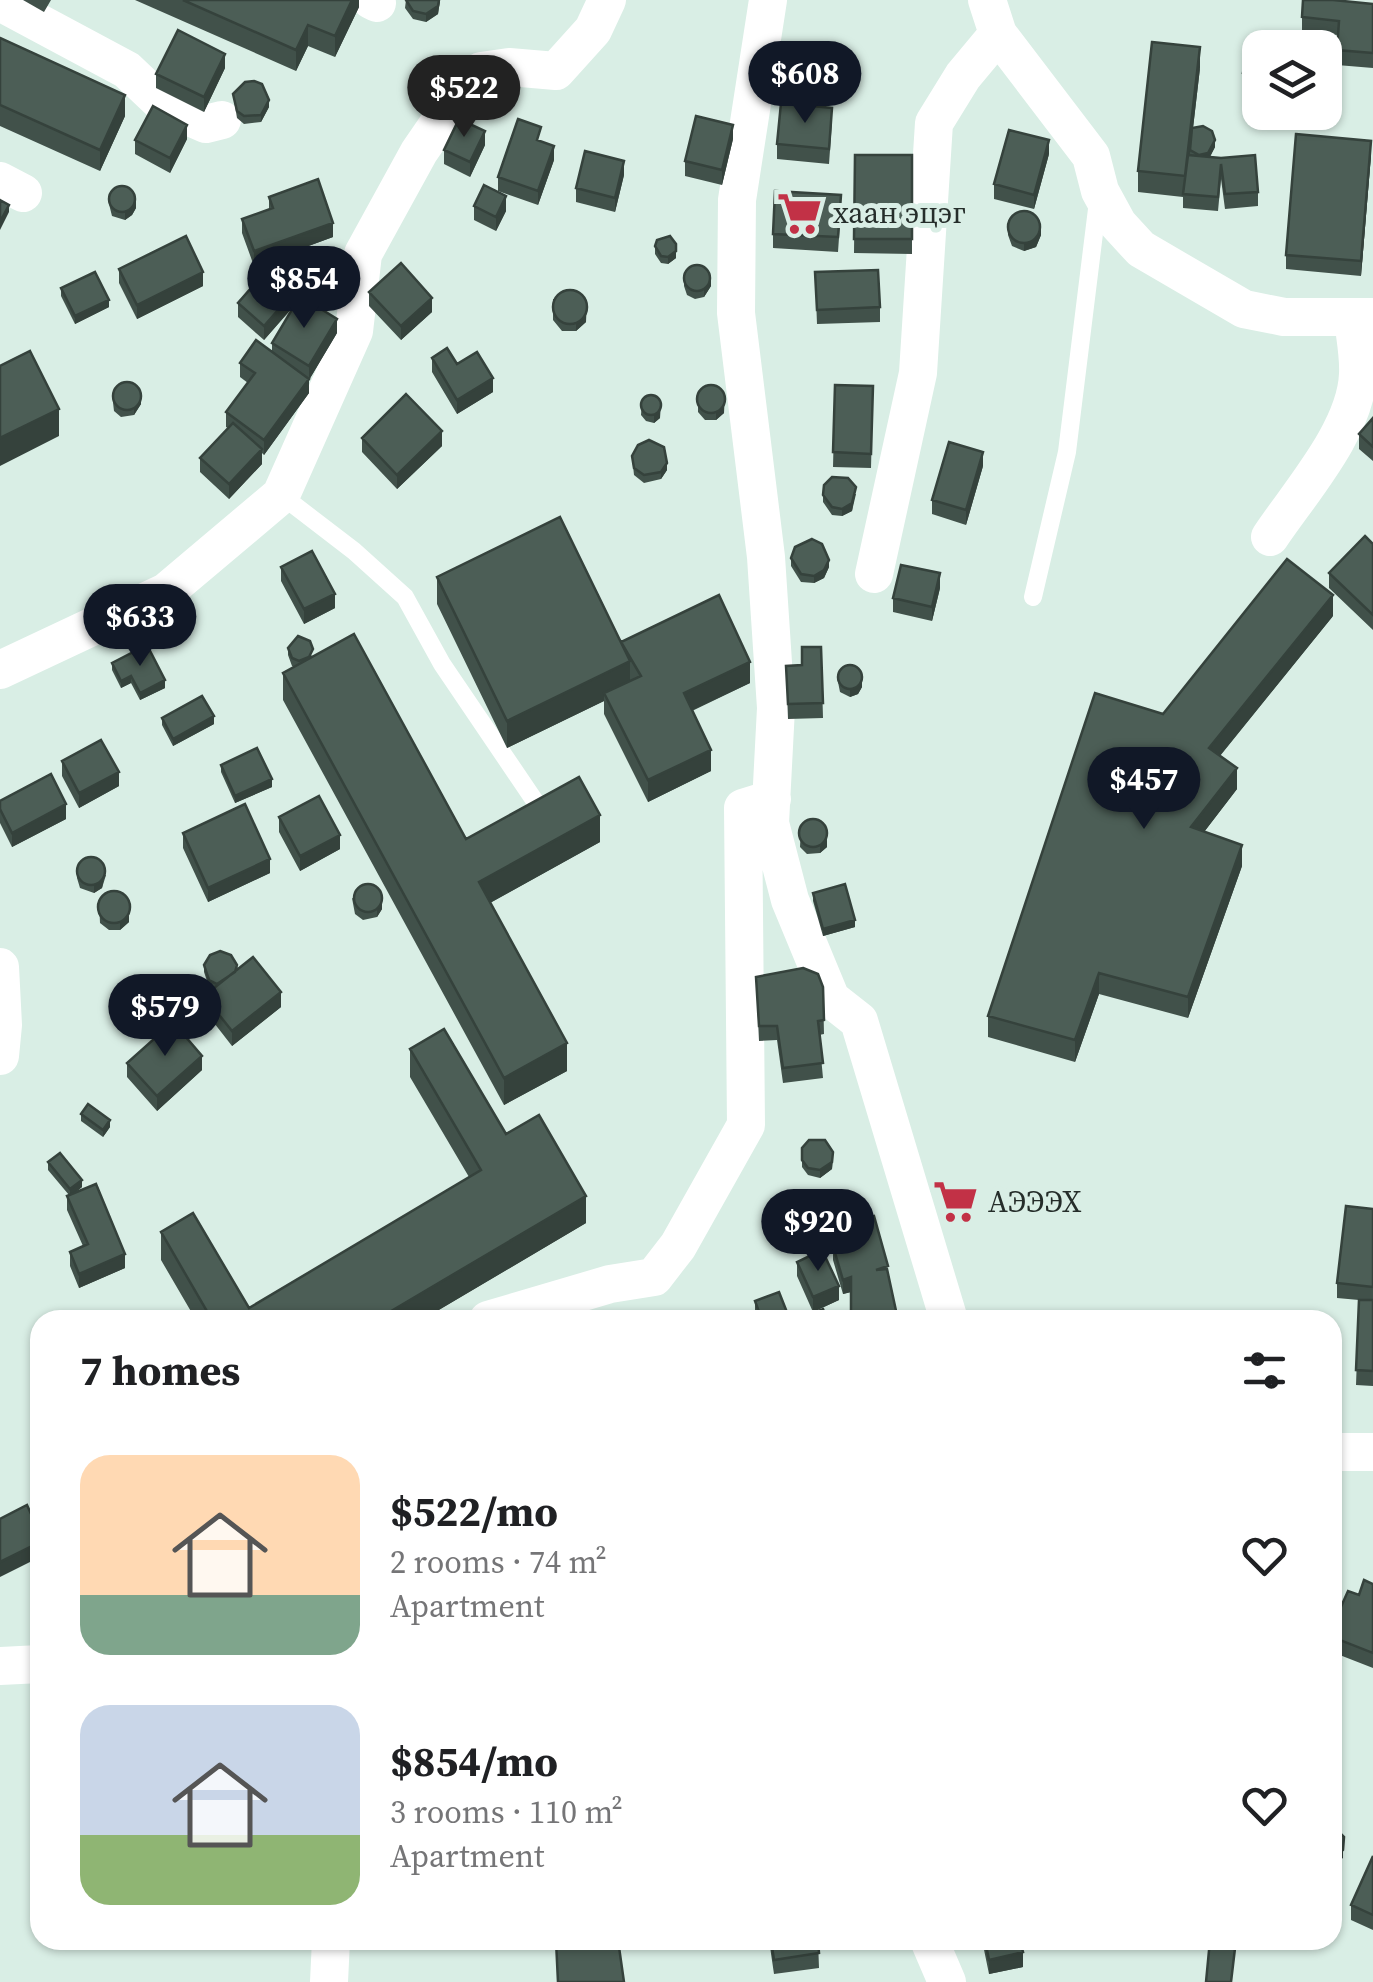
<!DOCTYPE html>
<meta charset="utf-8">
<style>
:root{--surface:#fff;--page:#f2f2f2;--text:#202124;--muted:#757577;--accent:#111827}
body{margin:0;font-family:"Source Serif 4",serif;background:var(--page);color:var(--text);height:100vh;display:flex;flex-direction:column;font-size:38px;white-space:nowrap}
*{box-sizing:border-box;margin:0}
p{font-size:32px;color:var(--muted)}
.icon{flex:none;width:55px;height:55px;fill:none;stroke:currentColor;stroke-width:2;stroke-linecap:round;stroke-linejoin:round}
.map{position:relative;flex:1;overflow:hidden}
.panel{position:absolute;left:30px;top:1310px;width:1312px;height:640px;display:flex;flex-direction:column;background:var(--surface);border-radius:30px;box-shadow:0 2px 8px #0004}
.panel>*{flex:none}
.buttons{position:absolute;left:1242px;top:30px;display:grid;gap:20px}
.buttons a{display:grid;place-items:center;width:100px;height:100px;border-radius:20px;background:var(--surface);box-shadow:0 2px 8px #0004;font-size:50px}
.price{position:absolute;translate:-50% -85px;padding:0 22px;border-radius:35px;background:var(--accent);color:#fff;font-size:32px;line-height:65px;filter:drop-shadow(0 2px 5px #0008)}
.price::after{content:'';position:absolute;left:50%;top:60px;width:30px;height:22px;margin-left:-15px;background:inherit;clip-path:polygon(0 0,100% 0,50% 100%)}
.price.on{background:#222;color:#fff}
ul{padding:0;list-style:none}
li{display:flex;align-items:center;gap:30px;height:250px;padding:0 50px}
li span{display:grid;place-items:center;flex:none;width:280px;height:200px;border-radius:30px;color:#555}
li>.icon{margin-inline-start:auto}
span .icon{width:120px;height:120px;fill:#fffc;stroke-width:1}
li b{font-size:42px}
h2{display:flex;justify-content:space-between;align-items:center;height:120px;padding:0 50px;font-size:42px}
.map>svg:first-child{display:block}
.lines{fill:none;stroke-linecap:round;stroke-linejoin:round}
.service{stroke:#fff;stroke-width:18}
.minor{stroke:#fff;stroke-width:38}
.wall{fill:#41514a}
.shaded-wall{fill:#35423c}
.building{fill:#4c5e56;stroke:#35423c;stroke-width:2.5}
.labels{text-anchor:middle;stroke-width:10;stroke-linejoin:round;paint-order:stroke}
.poi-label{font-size:30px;fill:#252d2a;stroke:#d9eee5;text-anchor:start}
</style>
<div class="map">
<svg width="1373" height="1982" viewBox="0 0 1373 1982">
<rect width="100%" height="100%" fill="#d9eee5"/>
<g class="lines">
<path class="service" d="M281,495L354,551L405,597L442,664L547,819
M1033,597L1067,452L1098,201"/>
<path class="minor" d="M371,0L377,3
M768,0L737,200L736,313L766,557L776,708L770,823L790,900L831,999L859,1021L949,1320
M987,0L998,34L1091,156L1100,191L1118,224L1141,249L1244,309L1284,317H1373
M0,2L127,70L165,106L206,124L222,120
M0,181L23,193
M1270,537C1300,492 1356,430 1358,374C1359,356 1355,337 1353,319
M874,574L918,373L934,123L963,76L998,34
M0,670L166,592L281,495L354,331L363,254L419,152L467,82L481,71L509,67L556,71L593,30L607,0
M0,967L3,1025L0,1056
M488,1320L610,1284L654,1277L678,1246L746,1125L743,808L772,799
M1332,1452H1373
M0,1666L40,1664
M929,1940L947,1982
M329,1982L331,1940"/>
</g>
<path class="wall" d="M23,0H51L44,12Z
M135,0H359V7L335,57L308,46L296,71Z
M406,0H440L438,14L426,22L413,19L405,8Z
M1373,4V68L1337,65L1338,35L1302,32V17Z
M0,38L125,116L100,171L0,126Z
M1260,48V82L1243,80V73Z
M225,68L204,112L156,88V74Z
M1200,68L1193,128L1215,147L1210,157L1258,192V206L1225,209L1221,179L1218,211L1183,208V197L1138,192V171Z
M492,89L481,110L471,105V90Z
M233,94L269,107L261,122L244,124L237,118Z
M832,122L829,164L777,159V144Z
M187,139L170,173L135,154V140Z
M733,139L722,185L685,176V161Z
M485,145L470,177L444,164V150Z
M1049,154L1034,209L994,199V184Z
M855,155H912V254L854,253Z
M1371,155L1361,276L1286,269V255Z
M554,160L538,205L498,191V177Z
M624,175L615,212L576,202V188Z
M109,196L136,208L132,215L125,220L112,216L109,204Z
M269,197L333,237L254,266L242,233V219L269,209Z
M474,206L506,211L496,231L474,220Z
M841,209L838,252L773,248V234Z
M1008,227L1041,235L1036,247L1024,251L1012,246L1008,235Z
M676,244V258L668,264L661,263L655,254V246Z
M119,269L203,286L137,319L119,283Z
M815,272L880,307V322L817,324Z
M684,279L711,286L704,297L695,299L687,295L684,286Z
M61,288L109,307L75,324L61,296Z
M369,292L432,312L401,340L369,306Z
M553,299L587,300L586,322L576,331H562L553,320Z
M238,303L292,308L264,340L238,317Z
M337,333L309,380V393L264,455L262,453V464L229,499L200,472V458L228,428L226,427V412L248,383L240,377V363L272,352V343Z
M432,358L457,364L493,392L457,414L432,372Z
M835,385L873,386L871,468L833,467Z
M698,393L725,394L724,413L716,420H705L698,412Z
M112,394L141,404L134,415L121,417L114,411Z
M642,400L660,418L654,423L646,421L641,415Z
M1373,418V461L1359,449V434Z
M362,438L442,446L397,489L362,452Z
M632,456L667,470L661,479L644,483L634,475Z
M983,466L966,525L932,514V500Z
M856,494L852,511L842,516L832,515L823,502V495Z
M1373,544V630L1329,588V573Z
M791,558L829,567L824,578L814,583L801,582L791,566Z
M281,567L335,608L304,624L281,581Z
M437,577L621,644L750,683L692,711L711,771L648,802L604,714V701L507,748L437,604Z
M940,588L932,621L893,612V598Z
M1333,616L1220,756L1237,789L1204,832L1242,866L1188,1018L1099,994L1075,1062L988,1037V1016L1163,714Z
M821,647L823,718L788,719L786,666L802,665Z
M288,648L313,656L466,839L600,842L490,903L567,1071L504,1105L283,700V673L294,667L292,666L288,655Z
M112,663L165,688L140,700L131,683L121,688L112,670Z
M837,677L862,687L858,694L850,697L840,692Z
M162,718L214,724L173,746L162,725Z
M62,761L119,786L79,808L62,776Z
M221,765L272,787L235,803L221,772Z
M0,801L66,819L12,847L0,823Z
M279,817L340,849L300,871L279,832Z
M801,826L827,837V847L820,853L807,854L800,847Z
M183,833L270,873L208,902L183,848Z
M77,871L106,875L102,888L94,893L80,888L77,878Z
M813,893L855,927L823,936L813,901Z
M352,898L382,909L377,917L363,920L355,914Z
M99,900L129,922L120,930H109L100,923Z
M204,965L237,970L281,1007L232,1046L204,1010V996L213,989L209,987L204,972Z
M756,977L823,987L824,1034L819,1035L823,1078L783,1083L777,1040L759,1041Z
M410,1049L506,1134L586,1223L430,1315L433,1320H196L161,1260V1232L249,1308L469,1177L410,1077Z
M127,1063L202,1070L157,1111L127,1077Z
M81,1114L110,1127L103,1137L81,1121Z
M802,1148L833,1159L832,1169L820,1178L808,1175L802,1167Z
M48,1162L82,1187L76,1192L125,1268L79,1288L70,1266V1252L83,1246L67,1210V1196L69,1195L48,1170Z
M1373,1209V1386L1356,1385L1359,1300L1337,1298V1283Z
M874,1216L851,1292L843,1294L833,1260V1246L855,1239L854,1222Z
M797,1262L839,1300L813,1312L797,1276Z
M755,1301L790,1320H757L755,1315Z
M1373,1584V1668L1332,1652V1627L1359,1595Z
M1373,1856V1930L1351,1920V1905Z
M769,1940H818L819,1968L774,1974Z
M982,1940H1020L1023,1967L989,1974Z"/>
<path class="shaded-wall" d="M352,0H359V7L335,57V36Z
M439,0H440L438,14L426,22V14Z
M308,25V46L296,71V50Z
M1200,47V68L1185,197V176Z
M225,54V68L204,112V97Z
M492,74V89L481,110V96Z
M125,95V116L100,171V150Z
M269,100V107L261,122V115Z
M187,125V139L170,173V158Z
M733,125V139L722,185V170Z
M485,131V145L470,177V162Z
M1049,140V154L1034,209V195Z
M1215,140V147L1208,160L1199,162V155Z
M1371,141V155L1361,276V261Z
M554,146V160L538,205V191Z
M624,161V175L615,212V198Z
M506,196V211L496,231V217Z
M136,200V208L132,215L125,220V213Z
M9,205V212L0,230V222Z
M333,223V237L254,266V251Z
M1041,227V235L1036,247L1024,251V244Z
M676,251V258L668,264V257Z
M203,272V286L137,319V305Z
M711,278V286L704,297V290Z
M292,294V308L264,340V326Z
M432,298V312L401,340V326Z
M109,300V307L75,324V316Z
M586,314V322L576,331V324Z
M337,319V333L309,380V366Z
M493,378V392L457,414V400Z
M309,379V393L264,455V440Z
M141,397V404L134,415V408Z
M661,403L660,418L654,423V415Z
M724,406V413L716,420V413Z
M59,409V436L0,466V438Z
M442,431V446L397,489V475Z
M262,449V464L229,499V484Z
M983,452V466L966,525V510Z
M667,463V470L661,479V472Z
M856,487L852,511L842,516V509Z
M829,560V567L824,578L814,583V576Z
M940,573V588L932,621V607Z
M335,594V608L304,624V609Z
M1333,595V616L1209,769V748Z
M630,661V688L604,693V701L507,748V721Z
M750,662V683L684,714V693Z
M131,676V683L121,688V681Z
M862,679V687L858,694L850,697V690Z
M165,680V688L140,700V693Z
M214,716V724L173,746V739Z
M711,750V771L648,802V780Z
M1237,768V789L1191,849V827Z
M119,772V786L79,808V793Z
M272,779V787L235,803V796Z
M66,804V819L12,847V833Z
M600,815V842L479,909V882Z
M340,835V849L300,871V856Z
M827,840V847L820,853V846Z
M1242,845V866L1188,1018V997Z
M270,859V873L208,902V888Z
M106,868L102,888L94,893V885Z
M382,901V909L377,917V910Z
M129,915V922L120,930V922Z
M855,920V927L823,936V929Z
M1099,973V994L1075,1062V1040Z
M281,992V1007L232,1046V1031Z
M567,1043V1071L504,1105V1078Z
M202,1056V1070L157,1111V1096Z
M110,1120V1127L103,1137V1130Z
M833,1152L832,1169L820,1178V1170Z
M82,1180V1187L70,1197V1189Z
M586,1196V1223L422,1320H376Z
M125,1254V1268L79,1288V1274Z
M851,1277V1292L843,1294V1280Z
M839,1286V1300L813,1312V1297Z
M40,1542V1557L0,1577V1562Z
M1339,1710V1725L1332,1743V1728Z
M1343,1850V1858L1336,1863V1856Z
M1023,1952V1967L989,1974V1960Z"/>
<path class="building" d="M183,0H352L335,36L308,25L296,50Z
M406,0H439L438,6L426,14L413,11Z
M1303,0H1333L1373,4V53L1337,50L1339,21L1302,17Z
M178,30L225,54L204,97L156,74Z
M0,38L125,95L100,150L0,105Z
M1248,40L1271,43V48H1260V75L1243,73Z
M1152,42L1200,47L1185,176L1138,171Z
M482,69L492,74L481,96L471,90Z
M254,81L262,84L269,100L261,115L244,116L237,111L233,94L245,82Z
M781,103L832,108L829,149L777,144Z
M153,106L187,125L170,158L135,140Z
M696,116L733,125L722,170L685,161Z
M459,119L485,131L470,162L444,150Z
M518,119L541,127L537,140L554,146L538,191L498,177Z
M1203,126L1212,131L1215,140L1208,153L1199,155L1190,150L1192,128Z
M1009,130L1049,140L1034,195L994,184Z
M1296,134L1371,141L1361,261L1286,255Z
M585,151L624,161L615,198L576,188Z
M855,155H912V239H854Z
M1188,155L1221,158L1255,155L1258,192L1225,194L1221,164L1218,197L1183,194Z
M318,179L333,223L254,251L242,219L273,208L269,197Z
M484,185L506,196L496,217L474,206Z
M109 199a13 13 0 1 1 26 0a13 13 0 1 1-26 0Z
M775,191L841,195L838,237L773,234Z
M0,200L9,205L0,222Z
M1008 227a16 16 0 1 1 32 0a16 16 0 1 1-32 0Z
M186,236L203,272L137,305L119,269Z
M670,236L676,244V251L668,257L661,256L655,246L657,240Z
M401,263L432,298L401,326L369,292Z
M684 278a13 13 0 1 1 26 0a13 13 0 1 1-26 0Z
M878,270L880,307L817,310L815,272Z
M266,271L292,294L264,326L238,303Z
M95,272L109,300L75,316L61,288Z
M553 307a17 17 0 1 1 34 0a17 17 0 1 1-34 0Z
M300,296L337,319L309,366L272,343Z
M256,340L309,379L264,440L226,412L255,373L240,363Z
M447,348L457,364L477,352L493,378L457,400L432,358Z
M30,351L59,409L0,438V366Z
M113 396a14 14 0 1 1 28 0a14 14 0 1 1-28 0Z
M835,385L873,386L871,454L833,452Z
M697 399a14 14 0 1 1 28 0a14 14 0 1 1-28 0Z
M406,394L442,431L397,475L362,438Z
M641 405a10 10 0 1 1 20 0a10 10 0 1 1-20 0Z
M1373,418V447L1359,434Z
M233,423L262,449L229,484L200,458Z
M649,440L664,447L667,463L661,472L644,475L634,468L632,456L638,445Z
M949,442L983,452L966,510L932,500Z
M832,477L848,478L856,487L852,503L842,509L832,507L823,495L824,485Z
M560,517L630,661L507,721L437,577Z
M1365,536L1373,544V615L1329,573Z
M812,539L822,544L829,560L824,570L814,576L801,574L791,558L795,547Z
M312,551L335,594L304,609L281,567Z
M1287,559L1333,595L1209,748L1237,768L1191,827L1242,845L1188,997L1099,973L1075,1040L988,1016L1095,693L1163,714Z
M901,565L940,573L932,607L893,598Z
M719,595L750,662L684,693L711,750L648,780L604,693L641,676L621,642Z
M354,634L466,839L579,777L600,815L479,882L567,1043L504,1078L283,673Z
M298,636L310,641L313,649L309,657L299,661L292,658L288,648Z
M147,645L165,680L140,693L131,676L121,681L112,663Z
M802,647H821L823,703L788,704L786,666L802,665Z
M838 677a12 12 0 1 1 24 0a12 12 0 1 1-24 0Z
M202,696L214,716L173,739L162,718Z
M101,740L119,772L79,793L62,761Z
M257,748L272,779L235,796L221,765Z
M51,774L66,804L12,833L0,809V801Z
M319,796L340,835L300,856L279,817Z
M245,804L270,859L208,888L183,833Z
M799 833a14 14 0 1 1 28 0a14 14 0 1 1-28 0Z
M77 871a14 14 0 1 1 28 0a14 14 0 1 1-28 0Z
M354 898a14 14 0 1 1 28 0a14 14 0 1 1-28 0Z
M845,884L855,920L823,929L813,893Z
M98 907a16 16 0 1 1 32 0a16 16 0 1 1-32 0Z
M220,951L231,955L237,965L235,972L217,984L209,980L204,965L210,955Z
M253,957L281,992L232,1031L204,996Z
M803,968L818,974L823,987L824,1020L818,1021L823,1063L783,1068L777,1026H759L756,977Z
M173,1022L202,1056L157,1096L127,1063Z
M444,1029L506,1134L539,1115L586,1196L376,1320H212L161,1232L193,1213L249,1308L481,1170L410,1049Z
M88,1104L110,1120L103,1130L81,1114Z
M809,1140H825L833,1152L832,1162L820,1170L808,1168L802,1160V1148Z
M60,1153L82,1180L70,1189L48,1162Z
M96,1184L125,1254L79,1274L70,1252L88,1244L67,1196Z
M1346,1206L1373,1209V1287L1337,1283Z
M874,1216L888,1266L876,1270L887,1269L898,1320H851V1277L843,1280L833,1246L859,1238L854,1222Z
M822,1250L839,1286L813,1297L797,1262Z
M779,1292L790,1320H762L755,1301Z
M1359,1300H1373V1371L1356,1370Z
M823,1309L827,1320H794Z
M429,1313L433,1320H415Z
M27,1505L40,1534V1542L0,1562V1519Z
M1364,1580L1373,1584V1653L1332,1637V1627L1348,1591L1359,1595Z
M1332,1707L1339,1710L1332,1728Z
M1332,1830L1338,1831L1344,1837L1343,1850L1336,1856H1332Z
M1373,1856V1915L1351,1905Z
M618,1940L624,1982H558L556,1941Z
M771,1940H818L819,1953L774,1960Z
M985,1940H1020L1023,1952L989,1960Z
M1210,1940H1236L1231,1982H1206Z"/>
<defs>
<symbol id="supermarket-bare" viewBox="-9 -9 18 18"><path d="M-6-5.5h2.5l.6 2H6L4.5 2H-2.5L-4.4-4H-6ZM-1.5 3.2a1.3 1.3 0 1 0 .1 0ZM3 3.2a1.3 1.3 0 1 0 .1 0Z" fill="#c23146" stroke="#d9eee5" stroke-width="2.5" paint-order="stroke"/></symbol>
</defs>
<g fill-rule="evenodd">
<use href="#supermarket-bare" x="768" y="182" width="63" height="63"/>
<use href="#supermarket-bare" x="924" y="1170" width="63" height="63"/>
</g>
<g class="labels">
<g class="poi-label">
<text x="833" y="223">хаан эцэг</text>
<text x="988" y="1212">АЭЭЭХ</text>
</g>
</g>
</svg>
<div class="buttons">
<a><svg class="icon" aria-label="layers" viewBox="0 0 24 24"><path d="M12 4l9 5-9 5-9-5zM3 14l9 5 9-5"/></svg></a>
</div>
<b class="price" style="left:805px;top:126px">$608</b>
<b class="price on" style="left:464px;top:140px">$522</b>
<b class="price" style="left:304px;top:331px">$854</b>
<b class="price" style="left:140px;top:669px">$633</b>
<b class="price" style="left:1144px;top:832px">$457</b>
<b class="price" style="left:165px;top:1059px">$579</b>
<b class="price" style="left:818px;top:1274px">$920</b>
<section class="panel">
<h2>7 homes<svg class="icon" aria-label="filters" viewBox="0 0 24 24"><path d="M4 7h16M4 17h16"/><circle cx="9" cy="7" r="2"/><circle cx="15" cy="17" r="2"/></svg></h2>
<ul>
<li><span style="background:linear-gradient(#ffd9b3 70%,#7fa58c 0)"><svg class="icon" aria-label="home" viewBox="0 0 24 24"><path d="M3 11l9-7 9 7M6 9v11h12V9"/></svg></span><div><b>$522/mo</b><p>2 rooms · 74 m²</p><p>Apartment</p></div><svg class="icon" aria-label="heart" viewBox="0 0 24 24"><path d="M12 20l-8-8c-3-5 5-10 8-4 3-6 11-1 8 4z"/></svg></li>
<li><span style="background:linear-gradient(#c9d6e8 65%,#8fb573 0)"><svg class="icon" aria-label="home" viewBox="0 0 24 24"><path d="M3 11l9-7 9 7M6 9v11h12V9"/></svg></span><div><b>$854/mo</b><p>3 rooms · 110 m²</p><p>Apartment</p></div><svg class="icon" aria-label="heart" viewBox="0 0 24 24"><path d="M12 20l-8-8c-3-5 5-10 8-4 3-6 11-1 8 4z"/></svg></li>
</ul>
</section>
</div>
